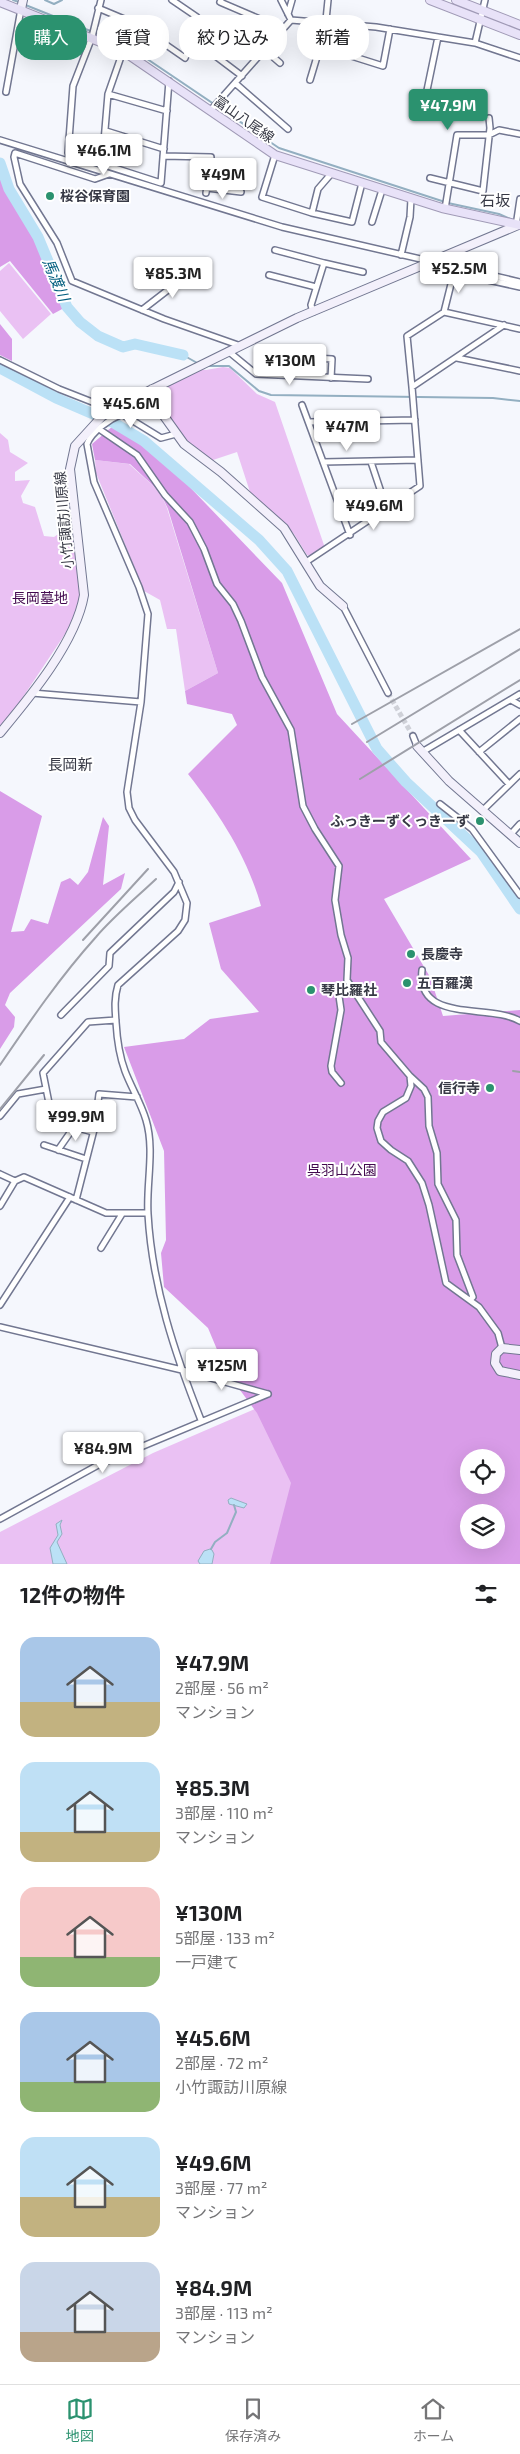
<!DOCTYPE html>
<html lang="ja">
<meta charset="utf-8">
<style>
:root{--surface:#fff;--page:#f2f2f2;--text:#202124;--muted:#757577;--line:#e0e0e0;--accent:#2b926f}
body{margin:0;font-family:"Exo 2","Noto Sans JP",sans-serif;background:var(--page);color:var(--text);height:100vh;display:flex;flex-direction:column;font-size:19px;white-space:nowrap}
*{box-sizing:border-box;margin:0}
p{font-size:16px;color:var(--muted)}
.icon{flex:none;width:28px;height:28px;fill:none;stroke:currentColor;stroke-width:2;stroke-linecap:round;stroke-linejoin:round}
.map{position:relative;height:1564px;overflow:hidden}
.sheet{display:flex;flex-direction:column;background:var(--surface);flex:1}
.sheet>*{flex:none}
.hud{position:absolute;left:15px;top:15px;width:490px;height:45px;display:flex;gap:10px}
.fabs{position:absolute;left:460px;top:1449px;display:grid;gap:10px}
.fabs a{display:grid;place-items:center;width:45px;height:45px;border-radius:50%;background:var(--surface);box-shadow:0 5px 20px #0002;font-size:25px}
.price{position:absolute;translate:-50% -42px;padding:0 11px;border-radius:5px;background:#fff;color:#222;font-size:16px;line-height:32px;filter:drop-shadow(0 1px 2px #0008)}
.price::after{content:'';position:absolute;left:50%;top:30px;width:15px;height:11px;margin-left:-8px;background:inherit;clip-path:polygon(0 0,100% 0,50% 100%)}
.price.selected{background:var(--accent);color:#fff}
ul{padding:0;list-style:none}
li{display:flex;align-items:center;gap:15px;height:125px;padding:0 20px}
li span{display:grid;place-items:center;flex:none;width:140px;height:100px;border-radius:15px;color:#555}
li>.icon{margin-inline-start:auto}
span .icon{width:60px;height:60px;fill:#fffc;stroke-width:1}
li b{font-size:21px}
h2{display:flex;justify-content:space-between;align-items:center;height:60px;padding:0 20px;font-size:21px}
.pill{padding:0 18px;border-radius:20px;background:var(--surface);box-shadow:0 5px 20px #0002;font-size:18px;line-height:45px}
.pill.selected{background:var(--accent);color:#fff}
.tabs{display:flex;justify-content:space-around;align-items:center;height:70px;border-top:1px solid var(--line);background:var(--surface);font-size:14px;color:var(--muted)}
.tabs a{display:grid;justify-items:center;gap:2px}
.tabs .selected{color:var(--accent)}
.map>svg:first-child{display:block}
.green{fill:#eac1f3}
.forest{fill:#d99ce8;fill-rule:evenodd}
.water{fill:#bbe1f6;stroke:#93afc1}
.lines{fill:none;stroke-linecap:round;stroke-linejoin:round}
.stream{stroke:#93afc1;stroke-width:2}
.river{stroke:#bbe1f6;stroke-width:11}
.street-tunnel{stroke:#cfd1d8;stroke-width:5;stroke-dasharray:5 2.5;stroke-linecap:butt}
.street-casing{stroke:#727791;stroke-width:8}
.secondary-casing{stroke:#727791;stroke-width:10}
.primary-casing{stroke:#a09ab6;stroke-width:10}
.street{stroke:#fff;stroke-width:5}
.secondary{stroke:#f3f0fb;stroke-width:8}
.primary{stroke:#e8e2f8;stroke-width:8}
.rail{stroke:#9ea0a9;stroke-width:2}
.poi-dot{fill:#2b926f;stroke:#fff;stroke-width:2}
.labels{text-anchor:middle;stroke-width:4;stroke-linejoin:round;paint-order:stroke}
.street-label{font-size:14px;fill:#373945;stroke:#fff}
.poi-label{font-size:14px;font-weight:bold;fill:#373945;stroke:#fff;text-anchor:start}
.park-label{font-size:14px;fill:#430a4f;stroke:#fff}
.neighbourhood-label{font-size:15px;fill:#373945;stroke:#fff}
.water-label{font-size:15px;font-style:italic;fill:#005d7e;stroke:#fff}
</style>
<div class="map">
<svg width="520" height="1564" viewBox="0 0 520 1564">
<rect width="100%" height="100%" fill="#f5f7fd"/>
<path class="green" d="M9,263L51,314L23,339L0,311V271Z
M223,367L230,368L257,394L275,402L325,548L313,557L307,555L294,534L250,492L237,452L210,461L190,446L174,427L160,393L162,387L200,369L206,370Z
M0,433L8,440L10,452L28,463L15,472V481L30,480L21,496L23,503L35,507L44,536L54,537L61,532L75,542L81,610L21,700L0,726Z
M95,460L129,464L160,492L167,508L218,673L185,691L176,629H167L160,600L144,591L96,473Z
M264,1405L299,1476L282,1564H0V1532L153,1453Z"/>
<path class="forest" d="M0,176L7,192L33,234L64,308L53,314L10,261L0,267Z
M0,324L12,339V361L0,355Z
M113,426L144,444L182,479L282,583L337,714L471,859L384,899L430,977L443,1016L520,1010V1564H270L291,1483L257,1413L226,1371L208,1328L164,1287L161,1253L166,1240L164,1151L124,1047L184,1039L210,1019L259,1012L221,969L209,923L261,906C247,856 220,815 188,774L237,725L232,714L187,704L185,691L218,673L168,509L160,492L130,464L95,460L92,444ZM469,1458H496V1485H469ZM469,1512H496V1540H469Z
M0,791L42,816L11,932L24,931L31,919L48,924L61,882L70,878L78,885L88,872L103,817L109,826L103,885L125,873L121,889L10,993L5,1005L15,1017L14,1027L0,1049Z"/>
<path class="water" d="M231,1498L247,1504L244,1508L229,1504L228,1500Z
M62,1520L60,1525L62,1534L57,1542L67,1564H53L50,1548L58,1535L56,1524Z
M210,1549L212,1550L214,1554L212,1564H200L198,1561L204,1551Z"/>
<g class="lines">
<path class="stream" d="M13,0L19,2
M45,0L54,4L62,0
M23,4L128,46L279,148L448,203L499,214L515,221
M183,355L199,364
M203,366H229L259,391L271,395L493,398L520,401
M211,1549L215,1542L227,1533L236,1512L234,1505"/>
<path class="river" d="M0,163L9,189L38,237L67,307L80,322L98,336L123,347L135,344L183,355
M0,368L56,398L114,423L144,441L259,540L287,571L377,749L406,782L481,852L520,909"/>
<path class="street-tunnel" d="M388,693L413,736"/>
<defs>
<path id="street" d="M101,0L92,37L73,86L68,153L161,183L169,81
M221,0L220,2L283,29
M281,0L291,20L376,27L475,43
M485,0L475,43L520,58
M98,8L136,24L185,58L193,39L197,17L172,0
M288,14L292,0
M193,39L242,76
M265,50L280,63
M345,54L383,66L390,29
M310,80L325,30L328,0
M235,83L288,129
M6,92L21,9
M108,94L167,111
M426,95L438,37
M210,111L291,20
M106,131L164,149
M0,140L282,227L520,282
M275,155L262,197L312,213L352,222L362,183
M163,156L211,157L206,193
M102,165L108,94L123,51
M109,174L95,179L15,153L14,157L20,184L57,243L72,281L164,319L238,345
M430,178L483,191L490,128L489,118
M207,188L241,192
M445,209L457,135H489L499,130L520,134
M312,213L318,189L331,174
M372,222L382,190
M516,226L520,199
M275,250L324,263L311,305L313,312
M401,255L410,217L411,199
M324,263L363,272
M425,266L520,287
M454,272L444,312L407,336L412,387L504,325
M269,275L316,287
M142,310L173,286L170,273
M444,312L520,329
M228,351L256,374L368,379
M315,358L332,359L331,378
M457,358L520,371
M0,360L59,389L110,409
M302,405L350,535
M309,422L415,420
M99,429L137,455L165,495L190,522L204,549L217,584L233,604L241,621L262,677L291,730L303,806L315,829L339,866L335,900L341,935L348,958L347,980L380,1031L381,1042L410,1076L411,1086L406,1098L383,1112L378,1121L377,1128L381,1141L391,1150L408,1161L422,1183L429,1205L446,1283L479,1307L498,1333L502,1348
M176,434L161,438L122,414C110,419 92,431 87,444L94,482L139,587L148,614L141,702L127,792L129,808L135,820L174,872L187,903L185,920L178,931L118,985C114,998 115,1009 116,1022C117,1039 119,1055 125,1071C131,1087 141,1103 146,1120C155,1150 146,1184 148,1214C152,1286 175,1354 201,1420
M323,462L418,460
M371,462L387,510
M306,562L420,486L412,387
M343,606L388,693
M32,693L141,702
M511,700L520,705
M459,730L509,784
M413,736L417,746
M422,752L520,694
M479,752L520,719
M440,804L472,829L520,895
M482,811L520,774
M510,835L520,824
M422,970C416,1024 489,1003 520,1021
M61,1015L109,966L110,953L174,892L179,882
M410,1076L424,1089L428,1097L429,1126L437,1153L438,1184L456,1220L457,1255L473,1297L471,1299
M341,1083L332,1072L331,1066L341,1010L339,996L342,992L351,989
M49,1103L43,1073L88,1022L116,1020
M0,1116L18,1094L46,1089
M44,1145L86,1159
M58,1150L74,1127L93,1132
M0,1174L15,1181
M76,1200L95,1126L99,1094L137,1097
M0,1206L15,1181L24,1177L106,1213H148
M101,1248L122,1214
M0,1305L70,1197
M0,1327L182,1370L268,1394
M0,1519L100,1464L268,1394"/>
<path id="secondary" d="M21,9L23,0
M152,389L164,416L184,444L221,472L284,528L320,586L343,606
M0,733C30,697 76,642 84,595L70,469L75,446L106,412L297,318L516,226
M417,746L449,781L520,843
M520,1350L502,1348L496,1354L495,1363L500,1371L520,1375"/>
<path id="primary" d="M430,0L520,35
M456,0L520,25
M0,2L123,51L275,155L442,208L520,225"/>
</defs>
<use href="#street" class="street-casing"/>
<use href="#secondary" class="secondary-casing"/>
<use href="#primary" class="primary-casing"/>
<use href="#street" class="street"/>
<use href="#secondary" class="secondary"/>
<use href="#primary" class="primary"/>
<path class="rail" d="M352,724L520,629
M367,742L520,649
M360,779L520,680
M83,940L148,869
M0,1065C30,1021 60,977 96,937C114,916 136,898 156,879
M513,1071L520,1072
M0,1109L44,1055"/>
</g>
<g class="poi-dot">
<circle cx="50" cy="196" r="5"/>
<circle cx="480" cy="821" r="5"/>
<circle cx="411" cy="954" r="5"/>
<circle cx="407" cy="983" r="5"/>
<circle cx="311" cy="990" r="5"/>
<circle cx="490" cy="1088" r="5"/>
</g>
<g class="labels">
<g class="street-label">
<text transform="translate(244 119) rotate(35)" y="5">富山八尾線</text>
<text transform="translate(64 520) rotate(-95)" y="5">小竹諏訪川原線</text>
</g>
<g class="poi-label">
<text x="60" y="201">桜谷保育園</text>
<text x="470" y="826" text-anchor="end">ふっきーずくっきーず</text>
<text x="421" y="959">長慶寺</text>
<text x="417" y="988">五百羅漢</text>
<text x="321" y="995">琴比羅社</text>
<text x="480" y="1093" text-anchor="end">信行寺</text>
</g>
<g class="park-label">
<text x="40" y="603">長岡墓地</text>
<text x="342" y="1175">呉羽山公園</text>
</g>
<g class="neighbourhood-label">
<text x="495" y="206">石坂</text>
<text x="70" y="770">長岡新</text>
</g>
<g class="water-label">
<text transform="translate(56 280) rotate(67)" y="5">馬渡川</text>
</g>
</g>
</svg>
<div class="fabs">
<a><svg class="icon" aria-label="locate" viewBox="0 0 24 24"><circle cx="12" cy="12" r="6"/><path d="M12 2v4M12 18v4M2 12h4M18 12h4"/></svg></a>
<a><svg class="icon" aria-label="layers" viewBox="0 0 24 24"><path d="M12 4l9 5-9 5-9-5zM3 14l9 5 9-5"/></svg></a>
</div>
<b class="price selected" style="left:448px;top:131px">¥47.9M</b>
<b class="price" style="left:104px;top:176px">¥46.1M</b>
<b class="price" style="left:223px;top:200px">¥49M</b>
<b class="price" style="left:459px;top:294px">¥52.5M</b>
<b class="price" style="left:173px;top:299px">¥85.3M</b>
<b class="price" style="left:290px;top:386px">¥130M</b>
<b class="price" style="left:131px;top:429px">¥45.6M</b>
<b class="price" style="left:347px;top:452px">¥47M</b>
<b class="price" style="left:374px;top:531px">¥49.6M</b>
<b class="price" style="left:76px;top:1142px">¥99.9M</b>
<b class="price" style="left:222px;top:1391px">¥125M</b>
<b class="price" style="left:103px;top:1474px">¥84.9M</b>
<div class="hud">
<a class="pill selected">購入</a>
<a class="pill">賃貸</a>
<a class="pill">絞り込み</a>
<a class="pill">新着</a>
</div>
</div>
<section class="sheet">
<h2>12件の物件<svg class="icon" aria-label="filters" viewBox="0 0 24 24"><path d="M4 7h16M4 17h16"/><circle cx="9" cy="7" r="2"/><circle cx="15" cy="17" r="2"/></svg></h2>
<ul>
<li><span style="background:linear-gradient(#a9c7e8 65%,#c2b280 0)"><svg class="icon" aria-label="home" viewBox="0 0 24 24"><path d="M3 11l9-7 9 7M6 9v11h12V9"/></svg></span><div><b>¥47.9M</b><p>2部屋 · 56 m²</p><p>マンション</p></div></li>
<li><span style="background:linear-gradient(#bfe0f5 70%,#c2b280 0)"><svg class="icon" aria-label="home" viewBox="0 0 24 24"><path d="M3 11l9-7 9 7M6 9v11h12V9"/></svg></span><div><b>¥85.3M</b><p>3部屋 · 110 m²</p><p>マンション</p></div></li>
<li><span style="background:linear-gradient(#f6c9c9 70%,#8fb573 0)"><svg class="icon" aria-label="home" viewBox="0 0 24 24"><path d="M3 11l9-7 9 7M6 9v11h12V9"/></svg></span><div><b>¥130M</b><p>5部屋 · 133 m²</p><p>一戸建て</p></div></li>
<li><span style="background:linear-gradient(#a9c7e8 70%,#8fb573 0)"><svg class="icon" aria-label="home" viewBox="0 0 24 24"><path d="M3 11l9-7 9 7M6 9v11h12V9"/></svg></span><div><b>¥45.6M</b><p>2部屋 · 72 m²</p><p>小竹諏訪川原線</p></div></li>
<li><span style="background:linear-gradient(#bfe0f5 60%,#c2b280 0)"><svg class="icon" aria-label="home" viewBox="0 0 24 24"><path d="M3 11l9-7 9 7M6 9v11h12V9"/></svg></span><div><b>¥49.6M</b><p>3部屋 · 77 m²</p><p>マンション</p></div></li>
<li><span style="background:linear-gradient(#c9d6e8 70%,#b9a48a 0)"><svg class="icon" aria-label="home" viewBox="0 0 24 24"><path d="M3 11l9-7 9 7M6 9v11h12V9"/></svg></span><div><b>¥84.9M</b><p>3部屋 · 113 m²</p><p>マンション</p></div></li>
</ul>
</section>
<nav class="tabs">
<a class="selected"><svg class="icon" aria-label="map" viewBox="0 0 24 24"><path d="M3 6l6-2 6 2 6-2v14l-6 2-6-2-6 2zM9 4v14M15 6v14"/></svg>地図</a>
<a><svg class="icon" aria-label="saved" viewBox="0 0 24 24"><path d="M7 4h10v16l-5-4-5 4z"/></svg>保存済み</a>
<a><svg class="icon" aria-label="home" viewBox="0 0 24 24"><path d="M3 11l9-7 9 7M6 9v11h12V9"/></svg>ホーム</a>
</nav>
